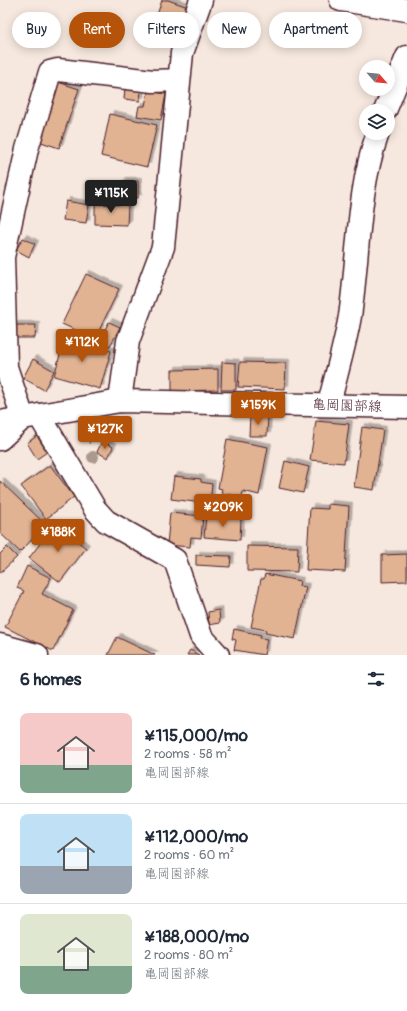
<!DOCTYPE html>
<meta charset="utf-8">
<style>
:root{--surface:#fff;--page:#f2f2f3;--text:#1f2937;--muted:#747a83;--line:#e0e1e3;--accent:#b45309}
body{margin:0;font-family:Pangolin,"Klee One",sans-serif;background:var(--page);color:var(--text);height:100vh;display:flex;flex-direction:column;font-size:15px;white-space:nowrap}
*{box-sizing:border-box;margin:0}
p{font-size:13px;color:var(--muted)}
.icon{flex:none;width:22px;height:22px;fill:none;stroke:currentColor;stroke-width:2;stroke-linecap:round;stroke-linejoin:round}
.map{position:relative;height:655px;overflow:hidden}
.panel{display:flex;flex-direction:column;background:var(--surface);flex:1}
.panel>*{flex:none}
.guide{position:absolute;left:12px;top:12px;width:383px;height:36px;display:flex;gap:8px}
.needle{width:26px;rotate:117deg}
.tools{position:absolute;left:359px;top:60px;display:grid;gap:8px}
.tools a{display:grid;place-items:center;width:36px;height:36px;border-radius:50%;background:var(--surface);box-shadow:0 2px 10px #0003;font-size:20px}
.price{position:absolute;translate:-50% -34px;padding:0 9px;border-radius:4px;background:var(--accent);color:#fff;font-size:13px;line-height:26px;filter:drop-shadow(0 1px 2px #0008)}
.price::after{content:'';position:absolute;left:50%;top:24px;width:12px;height:9px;margin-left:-6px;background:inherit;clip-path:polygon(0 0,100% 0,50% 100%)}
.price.current{background:#222;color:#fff}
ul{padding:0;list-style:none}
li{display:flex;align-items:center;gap:12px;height:100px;padding:0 20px}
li+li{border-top:1px solid var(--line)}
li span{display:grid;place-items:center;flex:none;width:112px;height:80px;border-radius:8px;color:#555}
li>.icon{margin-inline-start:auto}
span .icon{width:48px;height:48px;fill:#fffc;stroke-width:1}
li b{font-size:17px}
h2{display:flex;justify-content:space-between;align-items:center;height:48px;padding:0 20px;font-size:17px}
.pill{padding:0 14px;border-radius:18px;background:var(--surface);box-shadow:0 2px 10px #0003;font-size:14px;line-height:36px}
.pill.current{background:var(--accent);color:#fff}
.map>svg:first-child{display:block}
.building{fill:#e1b392;stroke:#4a1f2b;filter:url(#shadow)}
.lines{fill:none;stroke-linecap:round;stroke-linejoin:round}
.street-casing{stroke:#4a1f2b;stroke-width:25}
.primary-casing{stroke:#4a1f2b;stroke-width:25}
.path{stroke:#4a1f2b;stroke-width:2.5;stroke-dasharray:1 3;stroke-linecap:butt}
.street{stroke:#fff;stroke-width:22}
.primary{stroke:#fff;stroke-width:22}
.tree{fill:#ac998e}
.labels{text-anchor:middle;stroke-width:3.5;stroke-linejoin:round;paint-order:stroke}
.street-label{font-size:14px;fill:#4a1f2b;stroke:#fff}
</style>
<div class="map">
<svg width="407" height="655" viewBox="0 0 407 655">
<defs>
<filter id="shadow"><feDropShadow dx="3.5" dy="-3.5" stdDeviation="0" flood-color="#0004"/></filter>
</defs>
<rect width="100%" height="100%" fill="#f6e8de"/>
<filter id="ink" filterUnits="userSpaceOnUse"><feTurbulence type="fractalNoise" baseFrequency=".025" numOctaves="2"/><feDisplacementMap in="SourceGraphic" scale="8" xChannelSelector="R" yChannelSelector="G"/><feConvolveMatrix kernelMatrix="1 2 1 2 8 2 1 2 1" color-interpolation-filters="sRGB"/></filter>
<g filter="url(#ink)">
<path class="building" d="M162,0H168L188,7L178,37L174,36L172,42L155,36L157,29L153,27Z
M58,82L79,89L59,148L38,141Z
M125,87L141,89L140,101L124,99Z
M148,91L166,94L161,120L137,116L139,106H145Z
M110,114L157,125L147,167L101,156Z
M122,181H138V198H122Z
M66,201L89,205L86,223L63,220Z
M95,204L128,205L127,225L95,224Z
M23,238L35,244L29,257L16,250Z
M86,274L119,289L95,339L62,324Z
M109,322L120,327L110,346L99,340Z
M14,325H36L35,338H14Z
M65,337L111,351L100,389L54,376Z
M33,359L54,371L44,390L23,378Z
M222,362L236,363V390H221Z
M240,362L286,363L285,389L238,387Z
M218,369V390L172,391V370Z
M250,415L268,416L267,436H249Z
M316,421L349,424L344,463L310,460Z
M89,423L96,426L92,434L85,430Z
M362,427L383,430L374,490L354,487Z
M37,436L47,452L37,459L27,443Z
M227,439L268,447L259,495L243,491L242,497L221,493L222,489L218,488Z
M102,441L113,447L108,458L97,452Z
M285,461L309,467L303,493L279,488Z
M50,465L74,497L46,519L21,486Z
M174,476L201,479V482L212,484L210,504L171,499Z
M0,481L46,525L20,552L0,533Z
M328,504L349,506L345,572L306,570L310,508L328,509Z
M170,513L203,516L201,538L191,537L190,547L167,545Z
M206,515L241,518L240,540L204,537Z
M55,524L86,548L60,582L29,558Z
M247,546L298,547L297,572L247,571Z
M7,547L17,557L0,573V554Z
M407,554V581L382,582V555Z
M196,555L231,556L230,567L196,565Z
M27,566L51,578L42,594L73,610L53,651L5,627L24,591L17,588Z
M265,574L300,581L299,586L306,587L295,639L265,633L266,630L251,627L261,579H264Z
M219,610L220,623L209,625L208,612Z
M234,629L261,635L260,638L267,639L264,655L234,650L236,640L232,639Z
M117,637L155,655H108Z
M190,650L199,655H187Z"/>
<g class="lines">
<defs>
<path id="street" d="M341,0L407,10
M385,111L407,57
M6,366L3,257L27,149L50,72L58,70L153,81L179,80
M120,401L128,341L163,247L182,53L201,0
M329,404C336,375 345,345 350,316C359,255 357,191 378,133
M39,415L95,509L106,521L175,560L201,636L218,655
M0,439L23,418L1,352
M0,645L37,655"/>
<path id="primary" d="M0,422L120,401L407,407"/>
</defs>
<use href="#street" class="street-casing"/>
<use href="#primary" class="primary-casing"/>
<path class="path" d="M89,442L92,443"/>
<use href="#street" class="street"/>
<use href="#primary" class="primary"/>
</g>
<g class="tree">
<circle cx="101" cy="431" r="6"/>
<circle cx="93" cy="457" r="6"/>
</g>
</g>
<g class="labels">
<g class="street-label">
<text transform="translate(347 405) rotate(2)" y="5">亀岡園部線</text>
</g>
</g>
</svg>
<div class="tools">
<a><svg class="needle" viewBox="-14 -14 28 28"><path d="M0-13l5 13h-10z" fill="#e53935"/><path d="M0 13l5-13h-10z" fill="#747a83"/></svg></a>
<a><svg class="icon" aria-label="layers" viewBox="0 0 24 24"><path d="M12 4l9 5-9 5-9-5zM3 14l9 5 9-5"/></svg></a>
</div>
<b class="price current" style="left:111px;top:214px">¥115K</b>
<b class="price" style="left:82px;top:363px">¥112K</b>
<b class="price" style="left:258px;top:426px">¥159K</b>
<b class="price" style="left:105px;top:450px">¥127K</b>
<b class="price" style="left:223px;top:528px">¥209K</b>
<b class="price" style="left:58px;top:553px">¥188K</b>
<div class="guide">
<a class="pill">Buy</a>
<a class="pill current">Rent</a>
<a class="pill">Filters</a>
<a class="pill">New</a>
<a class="pill">Apartment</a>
</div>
</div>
<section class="panel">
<h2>6 homes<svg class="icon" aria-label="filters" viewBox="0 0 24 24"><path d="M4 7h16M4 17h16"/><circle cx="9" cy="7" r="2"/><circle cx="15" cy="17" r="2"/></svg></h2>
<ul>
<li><span style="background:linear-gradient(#f6c9c9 65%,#7fa58c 0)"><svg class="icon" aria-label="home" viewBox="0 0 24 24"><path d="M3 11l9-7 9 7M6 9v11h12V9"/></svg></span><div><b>¥115,000/mo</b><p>2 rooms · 58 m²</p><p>亀岡園部線</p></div></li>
<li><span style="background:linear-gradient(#bfe0f5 65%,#9aa5b1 0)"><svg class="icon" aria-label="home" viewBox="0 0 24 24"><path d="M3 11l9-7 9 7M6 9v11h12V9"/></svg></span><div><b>¥112,000/mo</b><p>2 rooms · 60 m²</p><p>亀岡園部線</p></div></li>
<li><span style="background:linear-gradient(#dfe7d0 65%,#7fa58c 0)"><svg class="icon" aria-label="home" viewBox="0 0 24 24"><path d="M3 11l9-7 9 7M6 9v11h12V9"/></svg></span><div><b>¥188,000/mo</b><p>2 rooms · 80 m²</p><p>亀岡園部線</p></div></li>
</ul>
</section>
